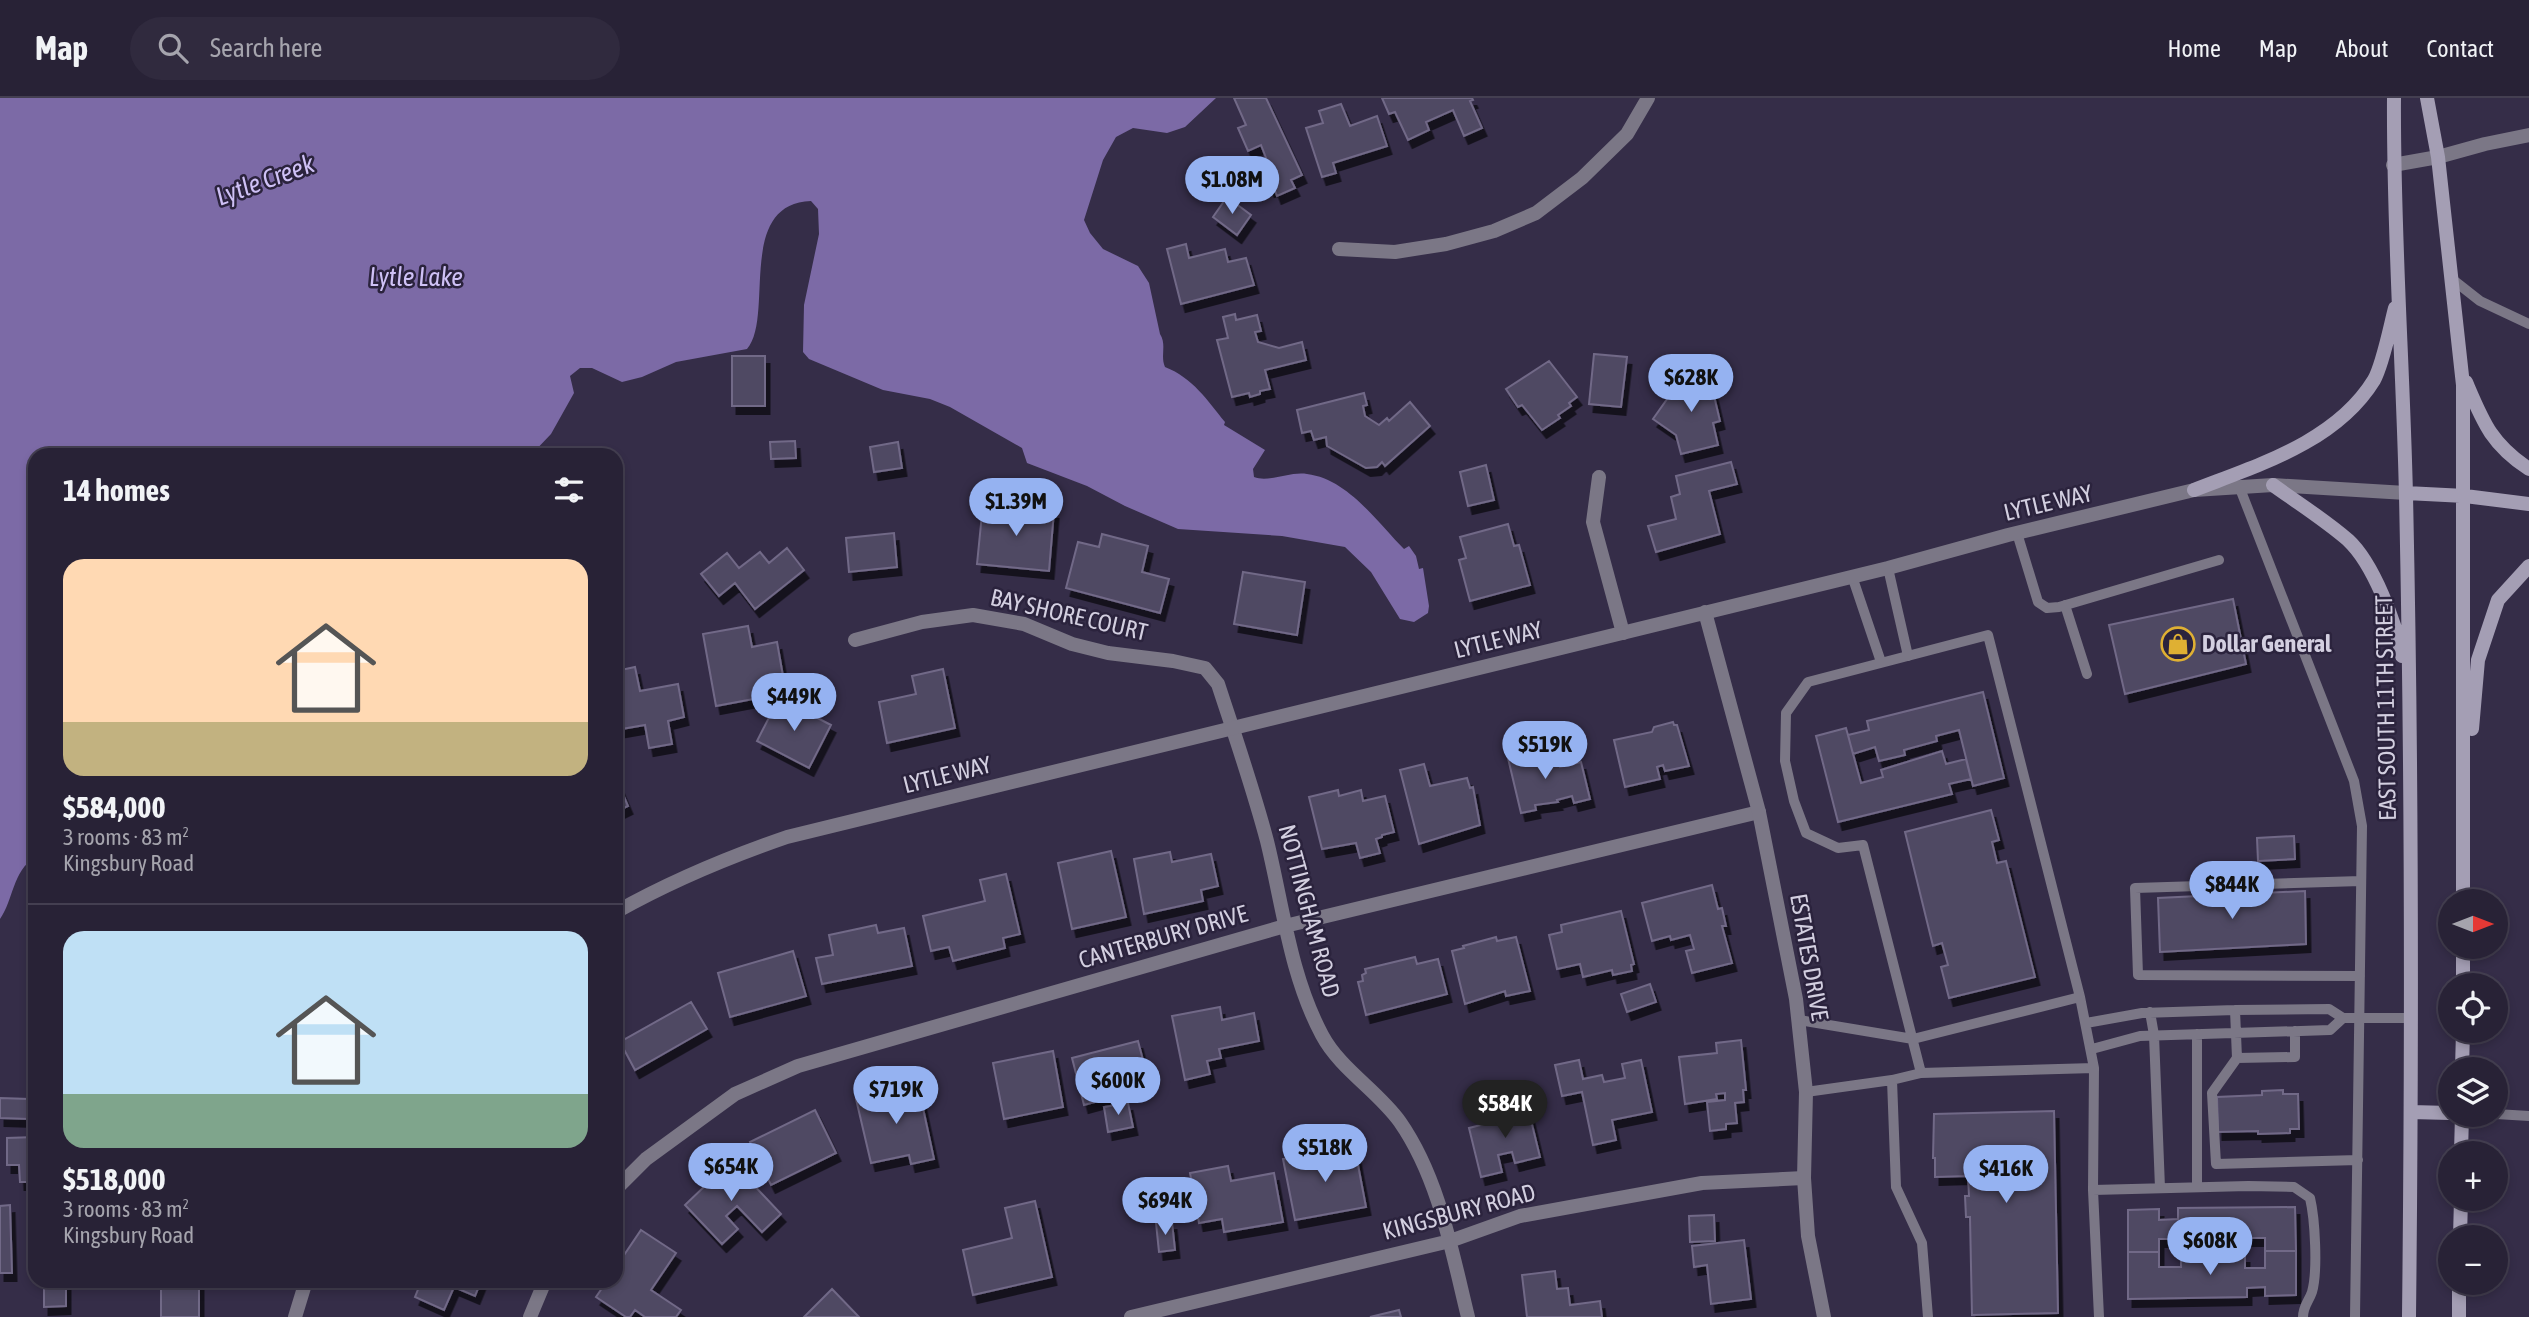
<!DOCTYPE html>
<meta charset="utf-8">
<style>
:root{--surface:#282236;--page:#302a3e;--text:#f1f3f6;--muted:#a5a4ad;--line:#443f51;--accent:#95b2f1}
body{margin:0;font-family:"Asap Condensed",sans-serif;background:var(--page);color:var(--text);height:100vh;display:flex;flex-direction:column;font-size:26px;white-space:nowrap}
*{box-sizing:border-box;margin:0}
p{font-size:23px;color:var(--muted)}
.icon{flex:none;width:38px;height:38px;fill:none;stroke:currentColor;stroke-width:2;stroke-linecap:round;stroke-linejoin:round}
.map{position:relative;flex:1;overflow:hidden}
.panel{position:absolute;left:28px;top:350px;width:595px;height:840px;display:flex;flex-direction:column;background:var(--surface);border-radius:21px;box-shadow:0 4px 10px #0003,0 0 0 2px var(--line)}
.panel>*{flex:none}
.needle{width:46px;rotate:90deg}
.buttons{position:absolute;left:2438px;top:791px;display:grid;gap:14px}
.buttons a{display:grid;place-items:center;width:70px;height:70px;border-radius:50%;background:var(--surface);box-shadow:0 4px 10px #0003,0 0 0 2px var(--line);font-size:35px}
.price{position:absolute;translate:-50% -60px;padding:0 16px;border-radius:24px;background:var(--accent);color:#111;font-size:23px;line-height:46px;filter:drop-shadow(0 2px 4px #0008)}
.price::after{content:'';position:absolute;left:50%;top:42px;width:21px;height:16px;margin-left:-10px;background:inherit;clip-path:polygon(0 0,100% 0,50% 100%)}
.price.current{background:#222;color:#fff}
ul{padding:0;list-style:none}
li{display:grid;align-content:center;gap:14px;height:371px;padding:0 35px}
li+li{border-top:2px solid var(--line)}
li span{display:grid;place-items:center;height:217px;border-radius:21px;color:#555}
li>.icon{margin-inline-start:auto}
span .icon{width:126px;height:126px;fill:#fffc;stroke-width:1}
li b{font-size:30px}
h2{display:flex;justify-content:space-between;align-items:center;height:84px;padding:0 35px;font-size:30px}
header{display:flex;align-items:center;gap:42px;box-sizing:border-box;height:98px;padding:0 35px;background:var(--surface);border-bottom:2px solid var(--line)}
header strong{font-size:33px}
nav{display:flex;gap:38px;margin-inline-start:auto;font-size:24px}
.search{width:490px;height:63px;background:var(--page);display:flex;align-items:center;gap:18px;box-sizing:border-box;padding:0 24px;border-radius:38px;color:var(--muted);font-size:26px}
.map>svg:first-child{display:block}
.water{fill:#7c6aa6}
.building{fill:#504864;stroke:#716987;stroke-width:2;filter:url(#shadow)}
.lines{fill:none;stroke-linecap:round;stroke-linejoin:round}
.service{stroke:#7b7786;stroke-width:10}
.minor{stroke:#7b7786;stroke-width:14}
.tertiary{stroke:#7b7786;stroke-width:14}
.secondary{stroke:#a49eb4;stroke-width:14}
.labels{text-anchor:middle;stroke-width:5;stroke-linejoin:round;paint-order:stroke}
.street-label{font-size:24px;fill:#d3cfe0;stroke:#2b233d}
.poi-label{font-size:24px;font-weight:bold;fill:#d3cfe0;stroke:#2b233d;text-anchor:start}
.water-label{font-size:26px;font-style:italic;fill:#cfc1f6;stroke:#2b233d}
</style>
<header>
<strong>Map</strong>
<div class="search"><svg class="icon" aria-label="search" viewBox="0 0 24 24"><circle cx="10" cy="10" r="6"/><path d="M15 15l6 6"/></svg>Search here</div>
<nav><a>Home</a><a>Map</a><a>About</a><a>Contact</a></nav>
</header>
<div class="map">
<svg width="2529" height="1219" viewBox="0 0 2529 1219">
<defs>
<filter id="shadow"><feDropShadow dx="4.5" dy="8" stdDeviation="0" flood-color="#0009"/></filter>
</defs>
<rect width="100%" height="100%" fill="#352d48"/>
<path class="water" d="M0,0H1216L1185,29L1167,35L1133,30L1116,39L1103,62L1084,122L1090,135L1103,151L1138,168L1149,185L1160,236C1167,247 1160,258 1165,269C1193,280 1207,302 1225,324L1224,327L1265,352L1253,371L1254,379C1269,385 1290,373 1307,376C1348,381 1377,424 1404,451L1409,448L1416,458L1419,471L1423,470L1429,508L1428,515L1414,524L1400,521L1371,474L1345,449L1282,438L1178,431L1125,408L1087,388L1027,365L1022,350L950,309L930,301L883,292L809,261L803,254L804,207L819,136L818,111L811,103C735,106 775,219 747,251L676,264L642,279L622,284L592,270H580L570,278L574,295L551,336L531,357H35V759C12,774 14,801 0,821Z"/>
<path class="building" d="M1234,0H1266L1302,77L1291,82L1295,90L1277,98L1274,90L1270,91L1261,69L1268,65L1261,47L1248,53L1238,30L1246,27Z
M1382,0H1472L1473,2L1470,3L1482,30L1464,38L1453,12L1426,24L1429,32L1408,42L1395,14L1389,16Z
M1341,6L1350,28L1377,18L1387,48L1333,65L1336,75L1322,79L1306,30L1323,25L1319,13Z
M1227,99L1251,117L1237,137L1213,119Z
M1186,146L1189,160L1225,151L1228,164L1246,160L1254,187L1181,206L1167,151Z
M1235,216L1236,222L1257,217L1261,233L1255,234L1258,244L1279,250L1302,244L1306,262L1265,272L1270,291L1260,293V296L1250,299L1249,295L1232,299L1217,242L1228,240L1223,219Z
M1594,256L1627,259L1621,309L1589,306Z
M732,258H765V308H732Z
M1549,263L1577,299L1569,305L1571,308L1558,317L1560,320L1542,332L1522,307L1518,309L1506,291Z
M1687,273L1701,283L1710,281L1720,323L1713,325L1718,347L1681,356L1676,337L1653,321Z
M1364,295L1367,307L1363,308L1365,318L1379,327L1387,320L1389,323L1410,304L1430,328L1385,368L1382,364L1377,369L1366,370L1327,348L1326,339L1314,342L1311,333L1302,335L1297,312Z
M795,343L796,360L771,361L770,344Z
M898,344L902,370L874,374L870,349Z
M1731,364L1737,386L1709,393L1720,436L1656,454L1648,428L1676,421L1671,399L1680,396L1676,378Z
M1486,367L1494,402L1468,408L1460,374Z
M983,406L1054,413L1049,473L977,466Z
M1508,426L1514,448L1519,447L1530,487L1470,503L1459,462L1466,460L1460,439Z
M894,435L897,469L849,474L846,440Z
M1102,436L1148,448L1142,474L1169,481L1160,515L1066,490L1078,444L1099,449Z
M787,450L804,472L755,511L735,485L719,498L701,476L727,455L739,470L760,454L769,465Z
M1243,474L1305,484L1297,537L1234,526Z
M2233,501L2246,566L2125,596L2109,527Z
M748,528L752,549L777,544L786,595L716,608L703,536Z
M635,569L640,593L678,586L684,619L668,623L672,646L649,650L645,627L616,632V573Z
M943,571L955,630L887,645L879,604L916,596L912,578Z
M1983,594L2004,680L1973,688L1959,632L1936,638L1937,643L1904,652L1905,657L1879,663L1875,649L1853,656L1848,637L1869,632L1867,623Z
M779,600L831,627L809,670L757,643Z
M1673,624L1674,627H1677L1689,668L1665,673L1663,667L1657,669L1660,681L1625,689L1614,642L1652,634L1654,629Z
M1846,630L1861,685L1883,679L1881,672L1942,653L1946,666L1966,661L1971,681L1949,686L1952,696L1838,724L1816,638Z
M1531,650L1534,664L1558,658L1560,669L1581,664L1590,701L1574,705L1572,698L1557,702L1558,704L1535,707L1536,712L1521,715L1507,656Z
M1424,666L1430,688L1467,680L1470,690L1473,689L1480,727L1419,746L1400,672Z
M616,680L628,708L616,714Z
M1338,692L1339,698L1361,692L1363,703L1385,698L1394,734L1382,737V739L1376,741L1380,755L1360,760L1356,745L1322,751L1309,699Z
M1991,712L1999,742L1992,744L1997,765L2006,763L2035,879L1949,900L1941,869L1948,867L1942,845L1933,848L1905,734Z
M2294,738L2295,761L2258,763L2257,740Z
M1111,753L1126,819L1072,831L1058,765Z
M1170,754L1172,764L1211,756L1218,788L1201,792L1203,803L1144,816L1134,761Z
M1006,776L1020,836L1003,840L1005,850L953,863L949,849L931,853L923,818L985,803L980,782Z
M1712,787L1718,811L1722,810L1726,828H1722L1732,865L1692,875L1686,853L1694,851L1690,837L1671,842L1670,838L1652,843L1642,805Z
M2305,793L2306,846L2160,854L2158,800Z
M1621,813L1634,866L1631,867L1632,873L1613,877L1612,872L1583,879L1580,866L1557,871L1549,837L1562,834L1561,827Z
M876,827L878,835L904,830L912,868L822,886L816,860L833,857L829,837Z
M1496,839L1497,843L1516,839L1530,893L1506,898L1505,893L1465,906L1452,853L1464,850L1463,848Z
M793,853L806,898L730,919L718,875Z
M1415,859L1417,866L1438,861L1447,896L1366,917L1358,884L1363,883L1362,877L1366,875L1365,871Z
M1650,886L1656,904L1627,914L1621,896Z
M691,904L707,931L635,972L620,944Z
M1220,909L1222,922L1254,915L1259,943L1219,951L1221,960L1207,963L1210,976L1185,982L1172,918Z
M1741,942L1746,992H1743L1744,1004L1735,1005L1737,1025L1726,1026V1031L1710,1033L1707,1004L1725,1002V995L1716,996L1717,1001L1685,1006L1679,959L1717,955L1716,945Z
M1138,943L1143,962L1124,967L1131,994L1084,1007L1072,960Z
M1053,953L1063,1009L1004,1021L993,965Z
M1579,962L1583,981L1602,977L1604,984L1625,980L1622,966L1641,962L1652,1014L1612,1022L1616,1042L1593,1047L1582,994L1562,998L1555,967Z
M918,987L934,1061L911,1066L909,1057L871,1065L856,1001Z
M2283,992V996H2298L2299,1031H2290V1035L2258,1036V1033L2218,1034L2217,999L2262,997V993Z
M0,1000L29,1001V1021L0,1020Z
M1128,1005L1133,1029L1108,1034L1104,1009Z
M1527,1006L1540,1059L1515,1065L1512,1054L1498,1057L1502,1074L1481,1079L1469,1030L1504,1021L1502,1012Z
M815,1012L836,1055L771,1087L750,1044Z
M2054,1013L2058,1215L1972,1217L1970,1119H1966L1965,1098H1969L1968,1078L1935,1079V1060H1933L1934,1016Z
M35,1039V1084H20L19,1067H7V1040Z
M1354,1046L1366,1109L1295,1122L1283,1061L1306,1057L1308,1070L1330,1066L1327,1051Z
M731,1063L781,1116L762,1134L737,1108L726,1118L738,1131L722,1146L685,1107Z
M1228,1068L1231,1083L1274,1075L1283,1124L1224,1134L1222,1121L1199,1125L1190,1075Z
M1035,1103L1052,1179L973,1197L963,1152L1012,1140L1005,1110Z
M10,1107L12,1175H0V1108Z
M2295,1109L2296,1153H2265V1140H2243V1147L2206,1148V1152H2178V1141H2159V1154H2128V1112L2159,1111V1122L2178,1121V1110Z
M1714,1117L1715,1143L1690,1144L1689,1118Z
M1172,1124L1175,1152L1159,1154L1156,1125Z
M641,1132L676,1155L651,1192L681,1212L676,1219H645L635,1212L630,1219H626L596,1199L607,1183H616V1169Z
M1744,1142L1751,1201L1711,1206L1707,1167L1694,1169L1692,1148Z
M2265,1153H2296V1197L2265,1198V1189L2247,1190V1199L2128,1201V1154H2159V1169H2181V1162H2219V1157H2245V1170H2265Z
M1555,1173L1557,1191L1568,1190L1570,1207L1600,1203L1602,1219H1527L1522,1177Z
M44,1183H66V1208L44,1209Z
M161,1183H199V1219H161Z
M418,1183H481L475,1198L454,1189L444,1212L415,1199L421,1184Z
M832,1191L859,1219H804Z
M1399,1212L1401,1219H1370Z"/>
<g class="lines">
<path class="service" d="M2452,181L2480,203L2529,226
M2239,388L2354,683L2362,728L2355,1219
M2017,435L2038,504L2047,510L2059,509L2219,462
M1888,470L1908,558
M1852,478L1881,564
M2065,507L2087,576
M2360,878L2138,877L2135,790L2361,783
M2235,912L2237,960L2212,995L2216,1066L2358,1062
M2150,914L2154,937L2160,1090
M1799,922L1913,941L2080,899
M2086,925L2142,915L2235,912L2329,911L2343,920H2411
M2197,936V1089
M2092,951L2140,938L2330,932L2343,920
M2237,960L2295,959V933
M1921,975L1863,747L1838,750L1806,735L1794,703L1785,663L1786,615L1808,584L1988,537L2080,899L2094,970
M1892,982L1896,1089L1922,1145L1928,1219
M1806,994L1892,982L1921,975L2094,970L2093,1092L2099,1219
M2496,1016L2529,1018
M2093,1092L2248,1088L2294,1089L2310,1100C2315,1121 2318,1173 2312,1194C2309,1203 2303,1208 2303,1219"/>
<path class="minor" d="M2393,67L2438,59L2485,46L2529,37
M1339,151L1395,154L1446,146L1494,133L1536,115L1582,80L1627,36L1648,0
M1599,379L1593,424L1623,535
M855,542L922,524L973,517L1024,526L1072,546L1108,555L1173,563L1205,570L1218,586C1235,638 1253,690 1267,743C1283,808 1290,877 1322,937C1340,971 1378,993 1400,1024C1439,1080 1452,1154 1468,1219
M616,1091L646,1061L735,996L798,968L1285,828L1759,714
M530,1219L545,1183
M1131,1219L1450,1143L1520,1118L1702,1085L1804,1080"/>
<path class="tertiary" d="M1705,514L1759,714L1796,901L1806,994L1804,1080L1808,1138L1824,1219
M616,814C673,782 726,760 787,739L1888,470L2008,437L2194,392L2273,387L2406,395
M295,1219L306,1183"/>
<path class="secondary" d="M2394,0C2393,133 2403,265 2406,398C2412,672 2412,945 2409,1219
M2427,0L2438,59L2463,287V803
M2466,284C2483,324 2491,346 2529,371
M2273,387C2298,405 2325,422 2348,442C2373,465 2396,525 2402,558
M2194,392C2258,367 2336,344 2374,282C2383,266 2390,229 2395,210
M2406,395L2465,398L2529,406
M2472,631L2478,562L2498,502L2529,468
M2463,887V849
M2462,971L2463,933
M2411,1014L2450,1015
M2461,1055L2462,1017
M2460,1139L2461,1101
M2459,1219V1185"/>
</g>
<defs>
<symbol id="shop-ring" viewBox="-11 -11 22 22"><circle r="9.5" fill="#2b233d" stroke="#dfb033" stroke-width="1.5"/><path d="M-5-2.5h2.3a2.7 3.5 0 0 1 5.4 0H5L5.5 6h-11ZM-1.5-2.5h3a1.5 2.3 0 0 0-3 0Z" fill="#dfb033"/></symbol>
</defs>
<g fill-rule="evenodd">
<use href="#shop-ring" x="2159" y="527" width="38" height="38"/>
</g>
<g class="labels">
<g class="street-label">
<text transform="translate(2048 405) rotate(-13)" y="8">LYTLE WAY</text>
<text transform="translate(1069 517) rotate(13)" y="8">BAY SHORE COURT</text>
<text transform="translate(1498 542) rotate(-14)" y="8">LYTLE WAY</text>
<text transform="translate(2386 610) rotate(-91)" y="8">EAST SOUTH 11TH STREET</text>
<text transform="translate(947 677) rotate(-14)" y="8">LYTLE WAY</text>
<text transform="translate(1309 813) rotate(75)" y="8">NOTTINGHAM ROAD</text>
<text transform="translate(1163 839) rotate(-16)" y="8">CANTERBURY DRIVE</text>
<text transform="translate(1809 859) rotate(80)" y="8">ESTATES DRIVE</text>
<text transform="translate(1459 1114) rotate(-15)" y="8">KINGSBURY ROAD</text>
</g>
<g class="poi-label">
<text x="2202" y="554">Dollar General</text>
</g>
<g class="water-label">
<text transform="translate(265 82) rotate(-20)" y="9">Lytle Creek</text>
<text x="416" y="188">Lytle Lake</text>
</g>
</g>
</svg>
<div class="buttons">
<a><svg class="needle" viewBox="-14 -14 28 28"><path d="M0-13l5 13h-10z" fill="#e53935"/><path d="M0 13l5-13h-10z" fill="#a5a4ad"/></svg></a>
<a><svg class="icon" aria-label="locate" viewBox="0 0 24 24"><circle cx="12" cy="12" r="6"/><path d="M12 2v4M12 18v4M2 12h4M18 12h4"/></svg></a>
<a><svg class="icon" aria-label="layers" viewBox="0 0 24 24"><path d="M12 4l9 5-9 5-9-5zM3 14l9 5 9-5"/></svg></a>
<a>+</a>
<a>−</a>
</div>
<b class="price" style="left:1232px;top:118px">$1.08M</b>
<b class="price" style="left:1691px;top:316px">$628K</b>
<b class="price" style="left:1016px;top:440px">$1.39M</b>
<b class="price" style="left:794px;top:635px">$449K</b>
<b class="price" style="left:1545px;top:683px">$519K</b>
<b class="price" style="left:2232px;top:823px">$844K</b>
<b class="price" style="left:1118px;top:1019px">$600K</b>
<b class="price" style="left:896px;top:1028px">$719K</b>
<b class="price current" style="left:1505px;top:1042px">$584K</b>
<b class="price" style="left:1325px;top:1086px">$518K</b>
<b class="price" style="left:731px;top:1105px">$654K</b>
<b class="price" style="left:2006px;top:1107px">$416K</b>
<b class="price" style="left:1165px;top:1139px">$694K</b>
<b class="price" style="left:2210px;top:1179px">$608K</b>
<section class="panel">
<h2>14 homes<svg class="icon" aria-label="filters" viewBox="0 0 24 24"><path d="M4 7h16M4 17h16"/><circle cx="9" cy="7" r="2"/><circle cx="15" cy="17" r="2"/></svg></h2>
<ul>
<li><span style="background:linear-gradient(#ffd9b3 75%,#c2b280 0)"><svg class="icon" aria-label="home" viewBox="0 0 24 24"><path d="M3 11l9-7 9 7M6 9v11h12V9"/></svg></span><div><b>$584,000</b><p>3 rooms · 83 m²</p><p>Kingsbury Road</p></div></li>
<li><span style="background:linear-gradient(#bfe0f5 75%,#7fa58c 0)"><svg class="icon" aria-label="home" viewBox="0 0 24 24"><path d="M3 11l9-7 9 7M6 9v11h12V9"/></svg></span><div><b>$518,000</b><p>3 rooms · 83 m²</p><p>Kingsbury Road</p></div></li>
</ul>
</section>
</div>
